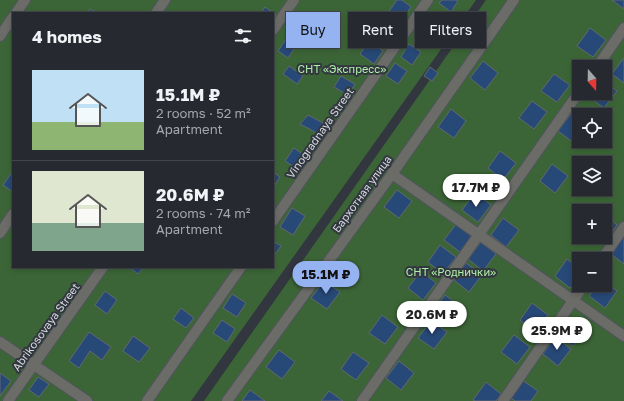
<!DOCTYPE html>
<meta charset="utf-8">
<style>
:root{--surface:#26292f;--page:#32353b;--text:#f1f3f6;--muted:#a4a6aa;--line:#42454b;--accent:#95b2f1}
body{margin:0;font-family:"Golos Text",sans-serif;background:var(--page);color:var(--text);height:100vh;display:flex;flex-direction:column;font-size:15px;white-space:nowrap}
*{box-sizing:border-box;margin:0}
p{font-size:13px;color:var(--muted)}
.icon{flex:none;width:22px;height:22px;fill:none;stroke:currentColor;stroke-width:2;stroke-linecap:round;stroke-linejoin:round}
.map{position:relative;flex:1;overflow:hidden}
.panel{position:absolute;left:12px;top:12px;width:262px;height:256px;display:flex;flex-direction:column;background:var(--surface);border-radius:0px;box-shadow:0 2px 6px #0003,0 0 0 1px var(--line)}
.panel>*{flex:none}
.hud{position:absolute;left:286px;top:12px;width:278px;height:36px;display:flex;gap:8px}
.needle{width:26px;rotate:160deg}
.controls{position:absolute;left:572px;top:60px;display:grid;gap:8px}
.controls a{display:grid;place-items:center;width:40px;height:40px;border-radius:0px;background:var(--surface);box-shadow:0 2px 6px #0003,0 0 0 1px var(--line);font-size:20px}
.price{position:absolute;translate:-50% -34px;padding:0 9px;border-radius:14px;background:#fff;color:#222;font-size:13px;line-height:26px;filter:drop-shadow(0 1px 2px #0008)}
.price::after{content:'';position:absolute;left:50%;top:24px;width:12px;height:9px;margin-left:-6px;background:inherit;clip-path:polygon(0 0,100% 0,50% 100%)}
.price.current{background:var(--accent);color:#111}
ul{padding:0;list-style:none}
li{display:flex;align-items:center;gap:12px;height:100px;padding:0 20px}
li+li{border-top:1px solid var(--line)}
li span{display:grid;place-items:center;flex:none;width:112px;height:80px;border-radius:0px;color:#555}
li>.icon{margin-inline-start:auto}
span .icon{width:48px;height:48px;fill:#fffc;stroke-width:1}
li b{font-size:17px}
h2{display:flex;justify-content:space-between;align-items:center;height:48px;padding:0 20px;font-size:17px}
.chip{padding:0 14px;border-radius:0px;background:var(--surface);box-shadow:0 2px 6px #0003,0 0 0 1px var(--line);font-size:14px;line-height:36px}
.chip.current{background:var(--accent);color:#111}
.map>svg:first-child{display:block}
.green{fill:#3c6537;fill-rule:evenodd}
.building{fill:#274977;stroke:#626871}
.lines{fill:none;stroke-linecap:round;stroke-linejoin:round}
.minor-casing{stroke:#50545c;stroke-width:12}
.minor{stroke:#6b6b67;stroke-width:10}
.labels{text-anchor:middle;stroke-width:4;stroke-linejoin:round;paint-order:stroke}
.park-label{font-size:11px;fill:#aeefa5;stroke:#32373f}
.street-label{font-size:11px;fill:#d6dadf;stroke:#32373f}
</style>
<div class="map">
<svg width="624" height="401" viewBox="0 0 624 401">
<rect width="100%" height="100%" fill="#32373f"/>
<path class="green" d="M0,0H476L191,401H0ZM13,13H273V267H13Z
M486,0H624V401H204ZM579,67H605V93H579ZM579,115H605V141H579ZM579,163H605V189H579ZM579,211H605V237H579ZM579,259H605V285H579Z"/>
<path class="building" d="M397,0H402L411,7L397,26L385,17Z
M442,0H456L458,1L451,12L439,3Z
M612,0H624V9Z
M265,7L276,15L273,20V13H261Z
M90,9L98,13H88Z
M590,28L606,40L593,57L577,46Z
M286,39L296,46L288,58L278,51Z
M369,41L383,51L374,64L360,54Z
M409,44L421,52L412,65L401,57Z
M624,58V83L612,74Z
M483,61L498,73L485,90L470,78Z
M395,63L407,71L398,84L386,76Z
M289,66L303,76L297,84L283,74Z
M430,67L438,73L432,81L424,76Z
M554,74L570,85L557,102L541,91Z
M341,76L355,84L348,95L334,87Z
M605,82L617,91L604,108L588,96L591,93H605Z
M532,101L547,112L534,129L519,118Z
M451,109L466,121L454,138L438,127Z
M571,114L579,120V136L574,143L558,131Z
M308,115L323,123L317,133L300,124Z
M294,148L305,156L297,169L285,161Z
M500,151L516,163L503,180L488,168Z
M552,164L568,176L555,193L540,181Z
M13,171V192L3,185Z
M273,172L280,177L273,188Z
M397,190L412,201L399,218L384,207Z
M475,193L491,205L478,222L462,210Z
M292,208L305,216L293,235L280,227Z
M605,215L617,225L605,242L598,237H605Z
M503,218L519,230L506,247L491,235Z
M457,223L473,235L460,252L444,240Z
M623,237H624V264L611,254Z
M273,241L281,246L273,257Z
M481,242L496,254L483,271L468,259Z
M440,245L456,257L443,274L428,262Z
M567,259L579,268V276L570,288L555,276Z
M466,263L482,275L469,292L454,280Z
M129,267H144L138,274Z
M421,271L436,283L423,300L408,288Z
M324,281L340,292L327,309L311,298Z
M605,281L617,291L605,308L589,296L598,285H605Z
M105,291L117,300L107,314L95,305Z
M232,294L246,303L237,317L223,308Z
M445,295L461,307L448,324L432,313Z
M532,303L548,315L535,332L520,320Z
M181,308L194,318L186,328L173,319Z
M382,315L398,327L385,344L369,333Z
M571,318L586,329L573,346L558,335Z
M222,320L235,329L227,342L213,333Z
M431,321L447,332L434,349L418,338Z
M89,332L111,347L102,360L90,351L79,368L69,361Z
M514,335L530,347L517,364L501,352Z
M133,336L150,348L139,362L123,351Z
M555,337L571,349L558,366L543,354Z
M279,350L295,362L282,379L266,367Z
M353,352L369,363L356,380L341,369Z
M399,361L414,373L401,390L386,378Z
M0,373L11,381L0,396Z
M38,377L49,384L39,397L29,390Z
M522,380L538,391L531,401H515L510,397Z
M486,382L501,394L496,401H475L473,400Z
M250,390L265,401H242Z
M329,391L343,401H321Z"/>
<g class="lines">
<defs>
<path id="minor" d="M16,13L25,0
M156,13L165,0
M273,30L294,0
M0,36L13,17
M597,67L624,28
M392,174L624,336
M273,221L428,0
M0,233L13,214
M602,259L624,227
M0,342L87,401
M8,401L103,267
M147,401L241,267
M227,401L392,174L514,0
M362,401L579,92
M503,401L584,285"/>
</defs>
<use href="#minor" class="minor-casing"/>
<use href="#minor" class="minor"/>
</g>
<g class="labels">
<g class="park-label">
<text x="342" y="73">СНТ «Экспресс»</text>
<text x="451" y="276">СНТ «Роднички»</text>
</g>
<g class="street-label">
<text transform="translate(320 133) rotate(-55)" y="4">Vinogradnaya Street</text>
<text transform="translate(362 194) rotate(-54)" y="4">Бархотная улица</text>
<text transform="translate(46 327) rotate(-54)" y="4">Abrikosovaya Street</text>
</g>
</g>
</svg>
<div class="controls">
<a><svg class="needle" viewBox="-14 -14 28 28"><path d="M0-13l5 13h-10z" fill="#e53935"/><path d="M0 13l5-13h-10z" fill="#a4a6aa"/></svg></a>
<a><svg class="icon" aria-label="locate" viewBox="0 0 24 24"><circle cx="12" cy="12" r="6"/><path d="M12 2v4M12 18v4M2 12h4M18 12h4"/></svg></a>
<a><svg class="icon" aria-label="layers" viewBox="0 0 24 24"><path d="M12 4l9 5-9 5-9-5zM3 14l9 5 9-5"/></svg></a>
<a>+</a>
<a>−</a>
</div>
<b class="price" style="left:476px;top:208px">17.7M ₽</b>
<b class="price current" style="left:326px;top:295px">15.1M ₽</b>
<b class="price" style="left:432px;top:335px">20.6M ₽</b>
<b class="price" style="left:557px;top:351px">25.9M ₽</b>
<div class="hud">
<a class="chip current">Buy</a>
<a class="chip">Rent</a>
<a class="chip">Filters</a>
</div>
<section class="panel">
<h2>4 homes<svg class="icon" aria-label="filters" viewBox="0 0 24 24"><path d="M4 7h16M4 17h16"/><circle cx="9" cy="7" r="2"/><circle cx="15" cy="17" r="2"/></svg></h2>
<ul>
<li><span style="background:linear-gradient(#bfe0f5 65%,#8fb573 0)"><svg class="icon" aria-label="home" viewBox="0 0 24 24"><path d="M3 11l9-7 9 7M6 9v11h12V9"/></svg></span><div><b>15.1M ₽</b><p>2 rooms · 52 m²</p><p>Apartment</p></div></li>
<li><span style="background:linear-gradient(#dfe7d0 65%,#7fa58c 0)"><svg class="icon" aria-label="home" viewBox="0 0 24 24"><path d="M3 11l9-7 9 7M6 9v11h12V9"/></svg></span><div><b>20.6M ₽</b><p>2 rooms · 74 m²</p><p>Apartment</p></div></li>
</ul>
</section>
</div>
